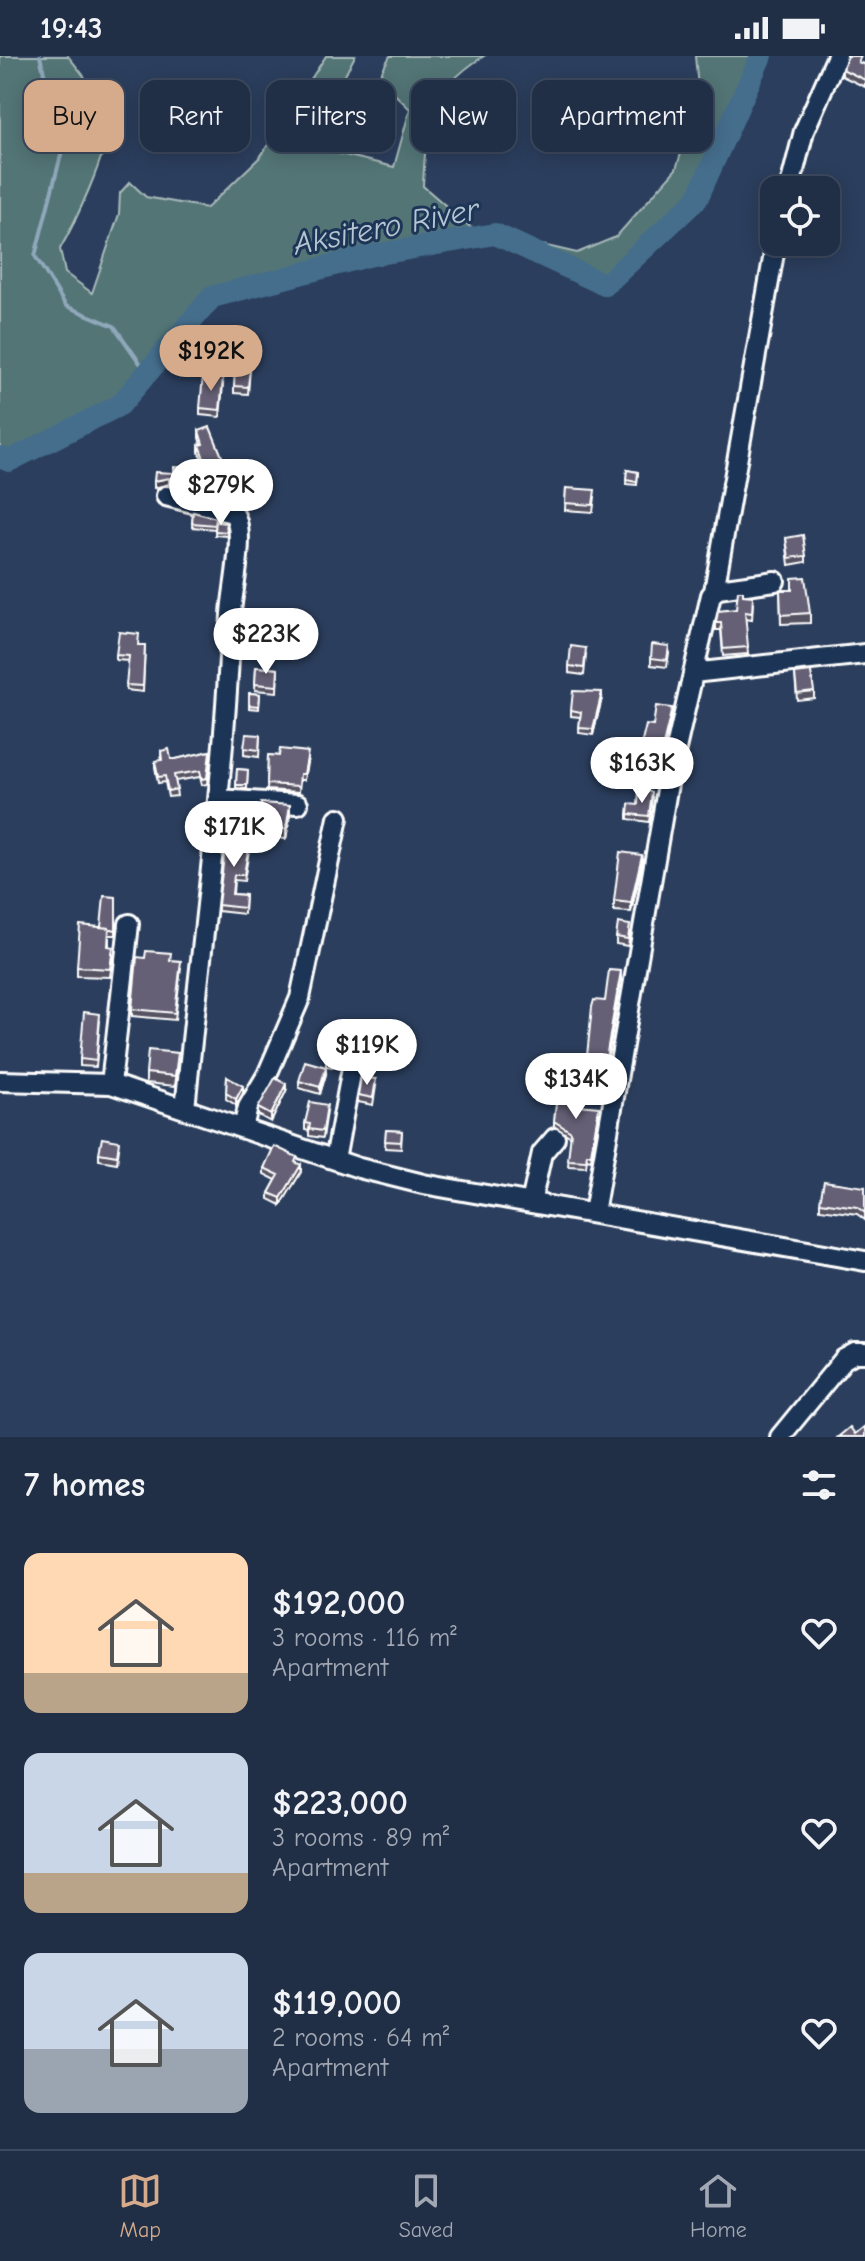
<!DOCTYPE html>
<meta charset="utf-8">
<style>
:root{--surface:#202e46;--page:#2d3a51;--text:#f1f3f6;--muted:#a2a8b3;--line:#3d4a5f;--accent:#d6ab8b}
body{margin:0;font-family:"Comic Neue",sans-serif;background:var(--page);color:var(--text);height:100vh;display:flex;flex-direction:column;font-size:30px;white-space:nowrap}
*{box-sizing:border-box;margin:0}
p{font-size:26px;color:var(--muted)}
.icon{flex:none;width:44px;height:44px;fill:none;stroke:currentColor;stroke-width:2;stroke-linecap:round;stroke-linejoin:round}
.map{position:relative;height:1381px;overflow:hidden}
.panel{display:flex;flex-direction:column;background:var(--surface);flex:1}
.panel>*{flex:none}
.hud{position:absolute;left:24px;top:24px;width:818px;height:72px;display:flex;gap:16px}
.buttons{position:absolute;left:760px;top:120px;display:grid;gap:16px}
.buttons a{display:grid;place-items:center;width:80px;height:80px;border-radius:16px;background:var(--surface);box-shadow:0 4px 20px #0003,0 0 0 2px var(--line);font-size:40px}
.price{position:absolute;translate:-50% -68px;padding:0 18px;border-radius:28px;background:#fff;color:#222;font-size:26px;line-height:52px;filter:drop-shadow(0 2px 4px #0008)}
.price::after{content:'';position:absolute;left:50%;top:48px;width:24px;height:18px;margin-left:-12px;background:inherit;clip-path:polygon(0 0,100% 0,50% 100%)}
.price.selected{background:var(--accent);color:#111}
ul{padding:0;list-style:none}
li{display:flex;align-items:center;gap:24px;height:200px;padding:0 24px}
li span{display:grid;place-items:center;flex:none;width:224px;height:160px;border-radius:16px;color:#555}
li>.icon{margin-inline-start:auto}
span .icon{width:96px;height:96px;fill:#fffc;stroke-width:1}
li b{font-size:34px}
h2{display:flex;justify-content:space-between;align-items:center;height:96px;padding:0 24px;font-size:34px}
.tag{padding:0 28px;border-radius:16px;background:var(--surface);box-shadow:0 4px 20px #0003,0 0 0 2px var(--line);font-size:28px;line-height:72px}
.tag.selected{background:var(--accent);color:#111}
.status{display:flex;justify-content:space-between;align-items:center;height:56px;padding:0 40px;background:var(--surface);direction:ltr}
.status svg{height:22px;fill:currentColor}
.tab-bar{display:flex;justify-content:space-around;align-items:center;height:112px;border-top:2px solid var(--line);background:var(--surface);font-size:22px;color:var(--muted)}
.tab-bar a{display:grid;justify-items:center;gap:4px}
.tab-bar .selected{color:var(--accent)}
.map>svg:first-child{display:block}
.green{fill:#537576;stroke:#a9baba;stroke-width:2}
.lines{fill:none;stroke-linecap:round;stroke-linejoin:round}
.stream{stroke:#8fa8bb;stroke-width:4}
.river{stroke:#456e8d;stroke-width:22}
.minor-casing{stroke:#fff;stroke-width:24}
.minor{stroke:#1d3557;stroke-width:18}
.wall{fill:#575364;stroke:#fff;stroke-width:2}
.shaded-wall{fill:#474351;stroke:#fff;stroke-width:2}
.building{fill:#656074;stroke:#fff;stroke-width:2}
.labels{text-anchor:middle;stroke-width:6;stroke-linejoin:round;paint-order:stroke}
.water-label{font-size:32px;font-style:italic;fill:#b5c5d1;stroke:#1d3557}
</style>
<div class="status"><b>19:43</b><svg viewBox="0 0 49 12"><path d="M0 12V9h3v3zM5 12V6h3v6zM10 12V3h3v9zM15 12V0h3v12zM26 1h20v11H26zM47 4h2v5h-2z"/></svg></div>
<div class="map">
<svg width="865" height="1381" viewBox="0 0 865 1381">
<rect width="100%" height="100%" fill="#2b3e5d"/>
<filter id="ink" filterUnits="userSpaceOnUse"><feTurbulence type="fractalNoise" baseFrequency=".0125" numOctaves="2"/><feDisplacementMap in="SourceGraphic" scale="16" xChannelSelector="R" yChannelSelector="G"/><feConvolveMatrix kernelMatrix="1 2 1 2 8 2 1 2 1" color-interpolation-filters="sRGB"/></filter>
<g filter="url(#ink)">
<path class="green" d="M0,0H68C84,20 105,43 107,71C108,97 74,169 60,193L65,217L92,237L119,158L120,137L130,126L146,141L207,152L260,101L326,0H355L308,90L394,111L410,53L378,22L390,0H484C428,35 426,69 423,130L482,181L212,241L120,349L9,405L0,401Z
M695,0H761L697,143L605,229L495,178L577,197L616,181L676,113L699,42Z"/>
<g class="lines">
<path class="stream" d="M40,0L62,95L35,200L66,250L114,270L147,317"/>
<path class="river" d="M0,401L9,405L120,349L212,241L368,200L495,178L605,229L697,143L761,0"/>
<defs>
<path id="minor" d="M789,134L804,75L837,0
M166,440L233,457C247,474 232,534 231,558C225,723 201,888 185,1053
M714,535L776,186
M693,617L865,598
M218,743L298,748
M0,1025L111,1028L359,1112L423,1128L865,1205
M111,1028L129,868
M243,1072L248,1051L267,1019L300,942L338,762
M335,1104L357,985
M531,1147L542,1097L555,1082
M594,1157L668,728L711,539L718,533L775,525
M780,1381L844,1303L855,1297H865"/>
</defs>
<use href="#minor" class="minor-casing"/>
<use href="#minor" class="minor"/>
</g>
<path class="wall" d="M861,7L865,9V31L842,20V13Z
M250,312L248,338L234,337V330Z
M223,329L220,361L200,359V352Z
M199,375L223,403L237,410L229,444L169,428L154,432L174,417L206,413L199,396V389L201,388L199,382Z
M627,414L638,416L637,429L626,428Z
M566,432L595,441L593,456L565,454Z
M193,456L216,462L215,473L192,471Z
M216,466L226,467L227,480L215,479Z
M786,482L806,500V506L789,509Z
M780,534L810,557V567L781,568Z
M743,539L753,547L752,564L745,563L748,598L723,600L721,574H716V567L736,553Z
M269,582L278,583L277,598L268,597Z
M138,589H145L143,636L126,634L129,605L116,604V599Z
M669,597L667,611L651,609V602Z
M586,599L584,619L569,617V610Z
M256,611L278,613L277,636L255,634Z
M795,618L814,635V642L797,644Z
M249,637L260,638L259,653L249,652Z
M602,642L593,679L579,677L580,661L571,660V654Z
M672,659L657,720L636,717V710L653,670Z
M260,679L259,701L244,699V692Z
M161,695L171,703H176L210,695L207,728L202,729L200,721L175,725L177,740L168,741L165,726L158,727L155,711V705L161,704Z
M268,699L308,702L304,724H300L299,736L267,734Z
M237,713L248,714L247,733L236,732Z
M652,742L649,766L628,763V758Z
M290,760L286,783L258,779V769Z
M251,782L244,825L234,824L233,838L245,839L244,858L218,855V849L231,791Z
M642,808L631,856L614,855V845Z
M116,841V879H109V890L113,899L110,921L77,920V911L101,871Z
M630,876L628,890L616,888V881Z
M171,904L181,912L175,964L132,960V953Z
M621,924L606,1011L587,1009V1000L605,945Z
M100,964L96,1011L80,1010V1003Z
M344,987L340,1012L326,1010V1003Z
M178,1007L175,1030L146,1027V1017Z
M326,1018L320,1038L299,1032V1025Z
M227,1021L243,1037L236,1049L226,1043Z
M376,1030L373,1049L358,1046V1039Z
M286,1035L271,1066L258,1059V1052Z
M579,1049L599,1057L591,1104L587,1103L586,1111L568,1110L571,1081L554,1070V1065Z
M327,1055L323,1082L309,1080V1075L305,1074V1067Z
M386,1074L402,1075L401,1093L385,1092Z
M119,1092L117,1107L99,1104V1097Z
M297,1107L301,1116L281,1149L269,1143V1137L276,1124L264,1118V1112Z
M865,1131V1164L857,1158L820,1153V1146Z"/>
<path class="shaded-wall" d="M237,404V410L229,444V437Z
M169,422V428L154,432V425Z
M602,636V642L593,679V673Z
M672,652V659L657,720V714Z
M290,749V760L286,783V773Z
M642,799V808L631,856V847Z
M621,915V924L606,1011V1002Z
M326,1011V1018L320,1038V1031Z
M286,1028V1035L271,1066V1059Z
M243,1030V1037L236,1049V1043Z
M301,1109V1116L281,1149V1142Z"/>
<path class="building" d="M848,0H861L858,6L865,9V24L842,13Z
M235,311L250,312L248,331L234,330Z
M203,319L223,322L220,354L200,352Z
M210,371L223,403L237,404L229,437L169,422L154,425L155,416L174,417V411L208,413L199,389L203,388L199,375Z
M627,414L638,416L637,426L626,424Z
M566,432L595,434L593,449L565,447Z
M193,456L216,462L215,469L192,467Z
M216,466L226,467L227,476L215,475Z
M803,479L806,500L789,502L786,482Z
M805,521L810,557L781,559L780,534H792V522Z
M738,535H743V539L753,540L752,557L745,556L748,591L723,593L721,567H716L718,555L736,553Z
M119,576L139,578L138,589H145L143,630L126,629L129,600L116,599Z
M269,582L278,583L277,595L268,594Z
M652,588L669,590L667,604L651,602Z
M571,590L586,592L584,612L569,610Z
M256,611L278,613L277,630L255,628Z
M811,616L814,635L797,637L795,618Z
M573,635L602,636L593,673L579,672L581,656L571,654Z
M249,637L260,638L259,650L249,649Z
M656,650L672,652L657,714L636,710L646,669L653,670Z
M246,678L260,679L259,694L244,692Z
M169,693L171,703H176L210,695L207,722L202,723L200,715L174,719L177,733L168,735L165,720L158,721L155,705L162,704L161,695Z
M280,693L308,696L304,718H300L299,730L267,728L268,699L279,700Z
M237,713L248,714L247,729H236Z
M639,735L652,736L649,760L628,758L629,748L638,749Z
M261,747L290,749L286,773L258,769Z
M232,774L251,776L244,819H234L232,838L245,839L244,852L218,849L225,792L231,791Z
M620,796L642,799L631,847L614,845Z
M104,840L116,841V874L101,871Z
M618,867L630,869L628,883L616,881Z
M80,869L109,872L108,890L113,891L110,913L77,911Z
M146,895L171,897L170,904L181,905L175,957L132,953L137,901L145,902Z
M609,914L621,915L606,1002L587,1000L592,951L594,944L605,945Z
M84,956L100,958L96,1005L80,1003Z
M330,978L344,980L340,1005L326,1003Z
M148,994L178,997L175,1020L146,1017Z
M305,1005L326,1011L320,1031L299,1025Z
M227,1021L243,1030L236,1043L226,1037Z
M361,1021L376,1023L373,1042L358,1039Z
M275,1022L286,1028L271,1059L258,1052Z
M571,1025L581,1026L579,1049L599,1051L591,1098H587L586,1105L568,1104L571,1076L554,1065L557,1039L560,1031L570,1032Z
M310,1046L327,1049L323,1075L309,1073L310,1068L305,1067Z
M386,1074L402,1075L401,1086L385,1085Z
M102,1082L119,1085L117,1100L99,1097Z
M274,1090L297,1101L295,1106L301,1109L281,1142L269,1137L279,1119L264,1112Z
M824,1125L865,1131V1157L857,1151L820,1146Z
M865,1370V1381H838L850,1371L855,1378Z"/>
</g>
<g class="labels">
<g class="water-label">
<text transform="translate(386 170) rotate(-11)" y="11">Aksitero River</text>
</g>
</g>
</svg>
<div class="buttons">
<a><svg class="icon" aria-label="locate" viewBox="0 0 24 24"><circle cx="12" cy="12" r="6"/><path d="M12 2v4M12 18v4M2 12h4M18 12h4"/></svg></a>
</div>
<b class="price selected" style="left:211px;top:337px">$192K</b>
<b class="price" style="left:221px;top:471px">$279K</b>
<b class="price" style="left:266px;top:620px">$223K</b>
<b class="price" style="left:642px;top:749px">$163K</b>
<b class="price" style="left:234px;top:813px">$171K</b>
<b class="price" style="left:367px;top:1031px">$119K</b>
<b class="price" style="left:576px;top:1065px">$134K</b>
<div class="hud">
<a class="tag selected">Buy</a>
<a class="tag">Rent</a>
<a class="tag">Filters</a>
<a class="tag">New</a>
<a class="tag">Apartment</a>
</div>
</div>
<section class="panel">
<h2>7 homes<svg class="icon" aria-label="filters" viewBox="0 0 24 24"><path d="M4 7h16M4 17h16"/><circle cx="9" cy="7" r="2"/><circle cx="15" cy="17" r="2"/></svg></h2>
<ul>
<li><span style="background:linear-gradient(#ffd9b3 75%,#b9a48a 0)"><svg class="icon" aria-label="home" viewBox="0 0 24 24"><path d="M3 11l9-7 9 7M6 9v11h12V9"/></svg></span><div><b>$192,000</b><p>3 rooms · 116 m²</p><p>Apartment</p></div><svg class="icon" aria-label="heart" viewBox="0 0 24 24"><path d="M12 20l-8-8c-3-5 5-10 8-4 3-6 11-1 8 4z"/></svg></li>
<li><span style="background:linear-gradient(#c9d6e8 75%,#b9a48a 0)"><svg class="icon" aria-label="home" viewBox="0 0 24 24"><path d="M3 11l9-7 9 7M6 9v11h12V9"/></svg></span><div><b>$223,000</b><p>3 rooms · 89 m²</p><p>Apartment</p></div><svg class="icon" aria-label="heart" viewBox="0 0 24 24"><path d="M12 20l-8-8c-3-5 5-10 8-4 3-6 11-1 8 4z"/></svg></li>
<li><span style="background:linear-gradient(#c9d6e8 60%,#9aa5b1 0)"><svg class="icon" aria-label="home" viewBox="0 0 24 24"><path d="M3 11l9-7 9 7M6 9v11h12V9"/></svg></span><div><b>$119,000</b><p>2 rooms · 64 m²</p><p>Apartment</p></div><svg class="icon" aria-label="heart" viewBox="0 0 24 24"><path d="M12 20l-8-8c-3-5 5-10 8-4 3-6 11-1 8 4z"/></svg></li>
</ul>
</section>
<nav class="tab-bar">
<a class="selected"><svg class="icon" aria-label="map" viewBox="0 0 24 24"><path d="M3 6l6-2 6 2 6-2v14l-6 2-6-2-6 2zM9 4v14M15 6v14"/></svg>Map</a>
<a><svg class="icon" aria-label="saved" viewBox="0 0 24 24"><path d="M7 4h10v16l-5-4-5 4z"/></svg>Saved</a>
<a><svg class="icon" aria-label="home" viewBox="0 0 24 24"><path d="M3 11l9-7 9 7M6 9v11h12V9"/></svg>Home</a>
</nav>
